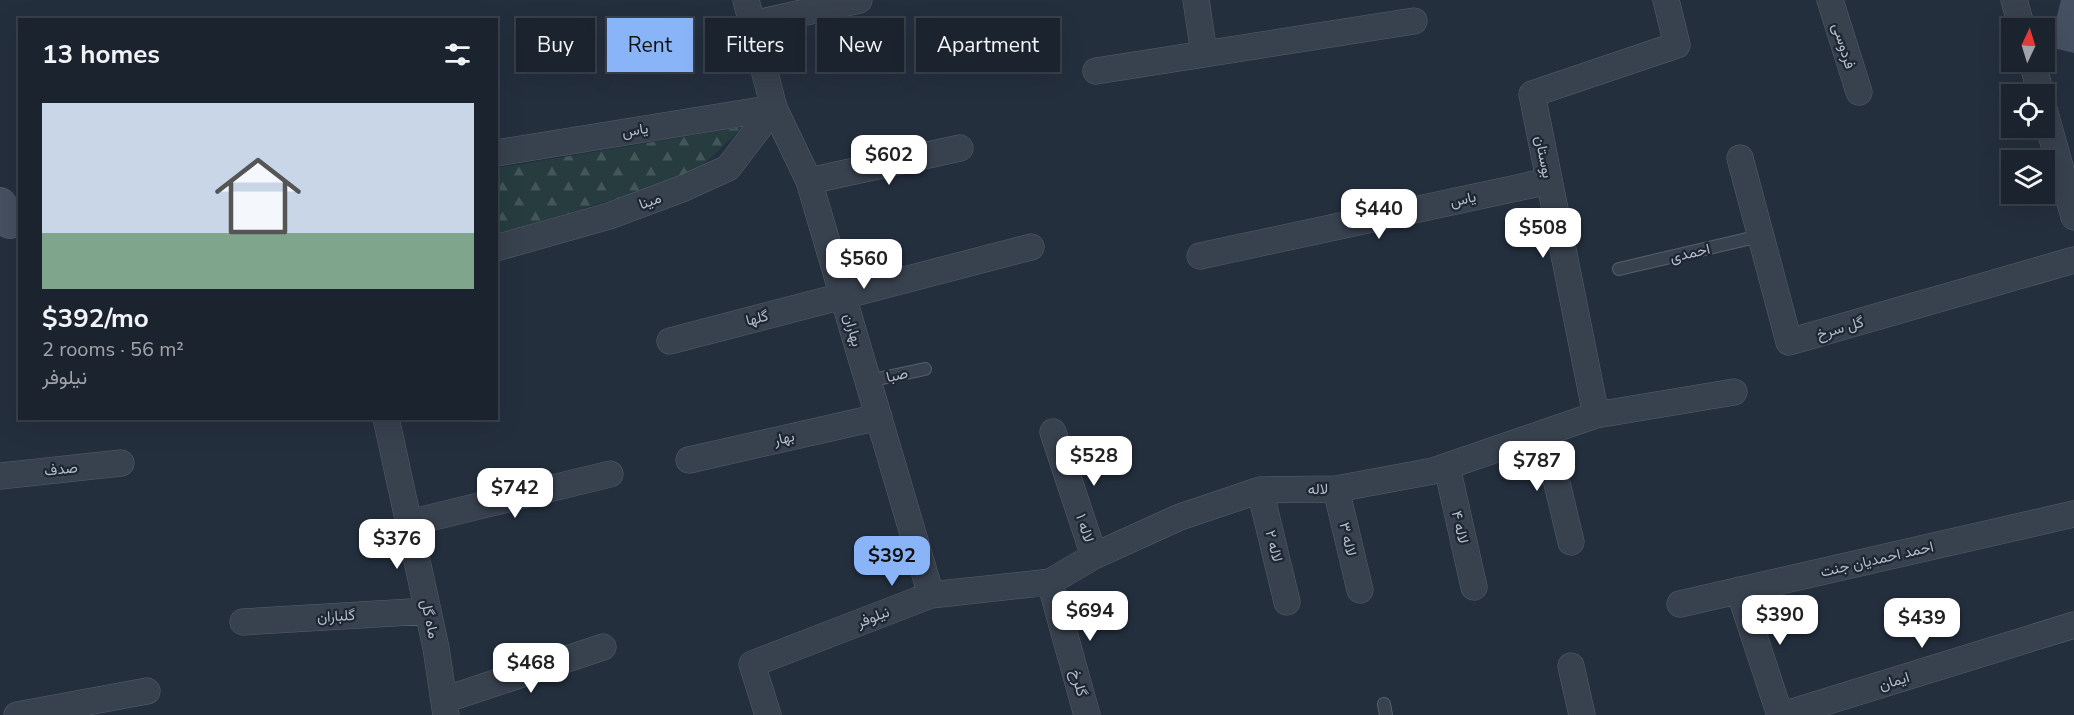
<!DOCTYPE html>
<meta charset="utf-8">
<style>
:root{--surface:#1b232e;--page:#242b36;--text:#f1f3f6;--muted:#a0a4aa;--line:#39404a;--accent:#8ab4f8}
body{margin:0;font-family:"Nunito Sans",Vazirmatn,sans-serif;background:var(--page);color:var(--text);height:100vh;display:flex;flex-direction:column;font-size:22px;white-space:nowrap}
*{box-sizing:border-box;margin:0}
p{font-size:20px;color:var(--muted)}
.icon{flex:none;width:33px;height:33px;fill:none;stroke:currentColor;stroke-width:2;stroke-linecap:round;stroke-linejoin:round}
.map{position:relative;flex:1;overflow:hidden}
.panel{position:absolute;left:18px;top:18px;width:480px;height:402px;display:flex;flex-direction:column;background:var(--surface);border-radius:0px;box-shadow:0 6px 24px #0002,0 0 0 2px var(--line)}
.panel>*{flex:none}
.banner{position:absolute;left:516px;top:18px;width:570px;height:54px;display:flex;gap:12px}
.needle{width:39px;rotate:4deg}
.tools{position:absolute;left:2001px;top:18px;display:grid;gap:12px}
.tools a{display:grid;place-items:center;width:54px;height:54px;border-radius:0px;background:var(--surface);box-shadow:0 6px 24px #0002,0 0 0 2px var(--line);font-size:30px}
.price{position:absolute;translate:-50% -51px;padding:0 14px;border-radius:12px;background:#fff;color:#222;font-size:20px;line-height:39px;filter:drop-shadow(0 2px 3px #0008)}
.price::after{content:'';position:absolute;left:50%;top:36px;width:18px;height:14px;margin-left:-9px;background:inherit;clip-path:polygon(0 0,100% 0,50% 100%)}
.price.active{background:var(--accent);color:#111}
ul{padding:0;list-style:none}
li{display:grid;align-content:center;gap:12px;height:318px;padding:0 24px}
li+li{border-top:2px solid var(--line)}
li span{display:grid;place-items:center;height:186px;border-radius:0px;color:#555}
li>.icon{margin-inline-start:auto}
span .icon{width:108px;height:108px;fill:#fffc;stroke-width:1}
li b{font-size:26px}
h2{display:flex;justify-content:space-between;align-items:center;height:72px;padding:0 24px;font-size:26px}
.tag{padding:0 21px;border-radius:0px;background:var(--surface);box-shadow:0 6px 24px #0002,0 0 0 2px var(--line);font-size:21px;line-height:54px}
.tag.active{background:var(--accent);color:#111}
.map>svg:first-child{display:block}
.forest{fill:url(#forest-firs)}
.building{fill:#455162}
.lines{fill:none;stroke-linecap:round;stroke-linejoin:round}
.lane-casing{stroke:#565f6c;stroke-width:14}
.street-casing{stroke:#565f6c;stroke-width:27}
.secondary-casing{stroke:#565f6c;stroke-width:34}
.lane{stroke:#38414e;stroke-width:12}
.street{stroke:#38414e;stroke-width:26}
.secondary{stroke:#465061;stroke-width:33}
.labels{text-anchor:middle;stroke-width:4.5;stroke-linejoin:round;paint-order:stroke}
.street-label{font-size:15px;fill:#b4bcc9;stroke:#1d2633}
</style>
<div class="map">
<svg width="2074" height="715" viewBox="0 0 2074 715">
<defs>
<pattern id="forest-firs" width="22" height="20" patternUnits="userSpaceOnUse" patternTransform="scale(1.5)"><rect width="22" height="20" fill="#263c3f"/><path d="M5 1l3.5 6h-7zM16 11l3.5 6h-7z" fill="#435659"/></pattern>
</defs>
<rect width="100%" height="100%" fill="#242f3e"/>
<path class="forest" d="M743,127L702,166L662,185L497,234V168Z"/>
<path class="building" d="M2061,0H2074V53L2049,47Z"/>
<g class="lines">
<defs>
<path id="lane" d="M1619,269L1760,236
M868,381L925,369
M1384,704L1386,715"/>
<path id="street" d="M746,0L774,108L809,181L931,595
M1196,0L1204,53
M1830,0L1859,92
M2014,0L2022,28
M753,24L859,0
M2032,62L2041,94
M1096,71L1414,21
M2044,109L2074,217
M496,153L774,108
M1740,158L1789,342L2074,260
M809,181L960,148
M496,248L609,216L684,188L728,168L774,108
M1200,256L1549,181
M670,341L1031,247
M1596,415L1532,94L1677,45L1666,0
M386,418L436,648L446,715
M1053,432L1094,556
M1545,433L1571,542
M689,460L879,417
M1447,467L1474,587
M0,476L121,463
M1336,489L1360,590
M1260,490L1287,602
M409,523L610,474
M1050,582L1087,715
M1739,590L1780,715
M1680,604L2074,514
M243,622L428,611
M1571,666L1582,715
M444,700L603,647
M17,715L147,691
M768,715L752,664L931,595L1050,582L1094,556L1180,517L1260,490L1336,489L1433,471L1596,415L1734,392
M1783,715L2074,625"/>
<path id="secondary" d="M0,204L10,222"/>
</defs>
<use href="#lane" class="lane-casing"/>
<use href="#street" class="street-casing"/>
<use href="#secondary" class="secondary-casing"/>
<use href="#lane" class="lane"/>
<use href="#street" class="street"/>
<use href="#secondary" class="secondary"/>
</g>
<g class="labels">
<g class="street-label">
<text transform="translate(1844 46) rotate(73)" y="5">فردوسی</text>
<text transform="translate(635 130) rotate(-9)" y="5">یاس</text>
<text transform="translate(1544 157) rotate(79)" y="5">بوستان</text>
<text transform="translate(1463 199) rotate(-12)" y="5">یاس</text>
<text transform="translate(650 201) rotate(-20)" y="5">مینا</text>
<text transform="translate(1690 253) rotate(-13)" y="5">احمدی</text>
<text transform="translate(757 318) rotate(-14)" y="5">گلها</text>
<text transform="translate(1840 328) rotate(-16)" y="5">گل سرخ</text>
<text transform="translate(853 330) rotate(74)" y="5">بهاران</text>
<text transform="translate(897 375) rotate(-13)" y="5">صبا</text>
<text transform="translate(784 438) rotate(-13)" y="5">بهار</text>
<text transform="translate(61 469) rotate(-6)" y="5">صدف</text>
<text transform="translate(1318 489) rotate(-1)" y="5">لاله</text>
<text transform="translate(1460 527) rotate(77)" y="5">لاله ۴</text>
<text transform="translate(1085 528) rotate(72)" y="5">لاله ۱</text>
<text transform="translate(1348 539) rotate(77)" y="5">لاله ۳</text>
<text transform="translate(1274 546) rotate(76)" y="5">لاله ۲</text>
<text transform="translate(1877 559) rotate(-13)" y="5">احمد احمدیان جنت</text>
<text transform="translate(336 616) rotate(-3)" y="5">گلباران</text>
<text transform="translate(873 617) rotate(-21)" y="5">نیلوفر</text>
<text transform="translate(430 619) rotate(78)" y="5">ماه گل</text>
<text transform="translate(1894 681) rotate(-17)" y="5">ایمان</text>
<text transform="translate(1079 683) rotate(74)" y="5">گلرخ</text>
</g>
</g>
</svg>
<div class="tools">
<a><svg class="needle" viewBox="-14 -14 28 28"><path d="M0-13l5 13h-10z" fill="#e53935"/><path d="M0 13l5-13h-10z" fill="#a0a4aa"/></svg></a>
<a><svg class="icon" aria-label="locate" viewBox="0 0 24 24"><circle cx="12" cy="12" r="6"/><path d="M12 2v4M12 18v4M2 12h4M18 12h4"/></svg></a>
<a><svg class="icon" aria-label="layers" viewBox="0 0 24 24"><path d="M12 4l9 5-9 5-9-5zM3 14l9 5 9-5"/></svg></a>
</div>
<b class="price" style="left:889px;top:186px">$602</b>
<b class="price" style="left:1379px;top:240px">$440</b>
<b class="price" style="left:1543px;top:259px">$508</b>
<b class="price" style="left:864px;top:290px">$560</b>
<b class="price" style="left:1094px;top:487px">$528</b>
<b class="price" style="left:1537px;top:492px">$787</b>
<b class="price" style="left:515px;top:519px">$742</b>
<b class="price" style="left:397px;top:570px">$376</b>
<b class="price active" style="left:892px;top:587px">$392</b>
<b class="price" style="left:1090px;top:642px">$694</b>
<b class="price" style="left:1780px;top:646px">$390</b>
<b class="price" style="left:1922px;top:649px">$439</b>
<b class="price" style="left:531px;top:694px">$468</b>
<div class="banner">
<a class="tag">Buy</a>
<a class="tag active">Rent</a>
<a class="tag">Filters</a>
<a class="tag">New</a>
<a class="tag">Apartment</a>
</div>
<section class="panel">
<h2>13 homes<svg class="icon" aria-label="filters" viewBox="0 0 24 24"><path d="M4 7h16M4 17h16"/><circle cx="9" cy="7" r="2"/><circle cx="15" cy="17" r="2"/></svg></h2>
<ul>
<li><span style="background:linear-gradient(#c9d6e8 70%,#7fa58c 0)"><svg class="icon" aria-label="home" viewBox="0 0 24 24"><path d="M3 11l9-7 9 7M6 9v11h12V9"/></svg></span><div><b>$392/mo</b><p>2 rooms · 56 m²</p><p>نیلوفر</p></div></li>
</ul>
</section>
</div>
